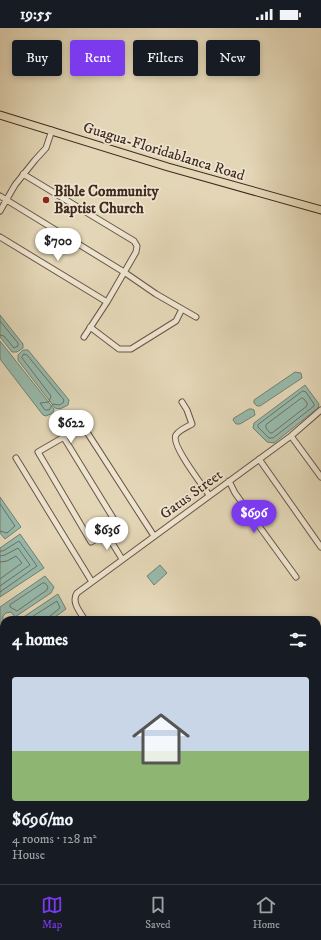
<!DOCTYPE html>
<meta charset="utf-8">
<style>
:root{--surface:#171b24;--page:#20242c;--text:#f1f3f6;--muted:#9ea1a6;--line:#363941;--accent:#7c3aed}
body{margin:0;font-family:"IM FELL DW Pica",serif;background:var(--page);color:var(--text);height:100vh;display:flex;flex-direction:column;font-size:15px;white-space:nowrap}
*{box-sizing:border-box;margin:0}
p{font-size:13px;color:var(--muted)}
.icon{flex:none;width:22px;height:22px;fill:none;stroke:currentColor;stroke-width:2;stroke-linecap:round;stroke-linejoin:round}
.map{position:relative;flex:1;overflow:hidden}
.side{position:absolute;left:0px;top:588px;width:321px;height:268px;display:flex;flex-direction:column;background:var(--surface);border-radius:12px 12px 0 0;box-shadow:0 2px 6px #0003}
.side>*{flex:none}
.guide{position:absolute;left:12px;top:12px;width:297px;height:36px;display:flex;gap:8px}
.price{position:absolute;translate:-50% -34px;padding:0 9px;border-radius:14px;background:#fff;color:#222;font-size:13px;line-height:26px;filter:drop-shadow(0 1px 2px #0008)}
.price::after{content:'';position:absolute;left:50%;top:24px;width:12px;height:9px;margin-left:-6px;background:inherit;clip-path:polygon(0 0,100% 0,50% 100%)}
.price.selected{background:var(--accent);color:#fff}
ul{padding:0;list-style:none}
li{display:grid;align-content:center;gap:8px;height:212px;padding:0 12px}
li span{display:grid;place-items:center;height:124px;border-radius:4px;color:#555}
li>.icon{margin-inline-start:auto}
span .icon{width:72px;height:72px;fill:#fffc;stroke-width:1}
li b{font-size:17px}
h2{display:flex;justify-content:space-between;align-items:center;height:48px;padding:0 12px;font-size:17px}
.tag{padding:0 14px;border-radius:4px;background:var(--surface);box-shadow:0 2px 6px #0003;font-size:14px;line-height:36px}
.tag.selected{background:var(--accent);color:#fff}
.status{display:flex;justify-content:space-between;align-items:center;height:28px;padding:0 20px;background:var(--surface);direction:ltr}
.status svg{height:11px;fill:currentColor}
.dock{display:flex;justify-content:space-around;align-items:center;height:56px;border-top:1px solid var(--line);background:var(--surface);font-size:11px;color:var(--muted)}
.dock a{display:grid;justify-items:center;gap:2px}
.dock .selected{color:var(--accent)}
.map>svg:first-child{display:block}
.water{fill:#96b9ab;stroke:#748073}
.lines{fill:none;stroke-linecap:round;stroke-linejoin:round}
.shore{stroke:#6c7265;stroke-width:1}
.stream{stroke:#748073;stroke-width:1.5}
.minor-casing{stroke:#6a5645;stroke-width:7}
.major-casing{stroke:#412b1f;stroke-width:9}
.minor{stroke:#ede4d0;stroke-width:5}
.major{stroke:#e3d6b6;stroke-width:7}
.poi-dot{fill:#8f2418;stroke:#ede4d0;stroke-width:1.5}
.labels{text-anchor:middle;stroke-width:3.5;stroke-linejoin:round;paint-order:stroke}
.street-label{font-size:15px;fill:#412b1f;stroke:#ede4d0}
.poi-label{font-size:15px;font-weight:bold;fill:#412b1f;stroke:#ede4d0;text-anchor:start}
</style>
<div class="status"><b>19:55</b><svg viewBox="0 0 49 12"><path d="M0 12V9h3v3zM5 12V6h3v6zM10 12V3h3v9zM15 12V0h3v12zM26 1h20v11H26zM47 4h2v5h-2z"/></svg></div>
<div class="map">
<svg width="321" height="856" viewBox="0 0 321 856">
<rect width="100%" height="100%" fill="#e3d6b6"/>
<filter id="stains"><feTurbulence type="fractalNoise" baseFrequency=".005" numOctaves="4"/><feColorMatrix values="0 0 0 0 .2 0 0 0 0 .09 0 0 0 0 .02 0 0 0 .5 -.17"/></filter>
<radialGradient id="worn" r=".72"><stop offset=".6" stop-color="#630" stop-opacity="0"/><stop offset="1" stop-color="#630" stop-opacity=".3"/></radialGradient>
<path class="water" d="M0,287L23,316V320L17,324H12L0,309Z
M0,313L54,381L53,385L46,388L43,387L0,331Z
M23,322H28L69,372L68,377L60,381L55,380L18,332V327Z
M295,344L301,345L302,350L260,378H257L254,375V372Z
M305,357L319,376L318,380L274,415L267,414L253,400L254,395Z
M249,381H252L254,382L255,387L240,396H236L233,392L234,390Z
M0,469L21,499L5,511L0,505Z
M20,506L44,540L0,569V520Z
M160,537L167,545L154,557L147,548Z
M45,548L54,559L51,565L15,589L11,584L6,585L3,588V596L0,598V579Z
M58,566L66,581L51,592H19Z"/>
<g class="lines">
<path class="shore" d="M0,293L18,315V318L14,320L4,308L0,307
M24,326L27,327L64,372L63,375L59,377L53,376L49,382H45L40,375L49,374L51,368L22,330Z
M303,363L306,364L314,376V378L273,410H269L258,399V397Z
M302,370L304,371L307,375V378L272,405H270L266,400V397Z
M0,476L15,498L7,505L0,503
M0,523H3L19,513L37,538L0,564
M0,528L5,527L18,520L30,537L0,558
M0,534L7,533L16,528L22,535L0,551
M43,555H45L48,559L47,562L17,583L10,579V577Z
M27,592L57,573L60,580L50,588L49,592"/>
<path class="stream" d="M317,626L321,625
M0,661L4,660"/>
<defs>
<path id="minor" d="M23,146L134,213L137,218L136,224L107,274L84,309
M0,168L124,244L156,266L196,289
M0,183L15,157L35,132L46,120L52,102
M0,209L107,274
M90,299L119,321H131L176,293L182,281
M182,374L187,382L192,396C187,399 179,402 176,407C170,416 203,458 209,467
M291,408L321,449
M64,410L118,498L91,514L38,424L83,398L154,508
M16,430L92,554
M259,431L321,519
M229,453L235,465L296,549
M106,505L122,531
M85,592C80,584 71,574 77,565L291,408L321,382
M317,690L321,692
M317,749L321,750
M0,750L4,753
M263,852L265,853
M5,856L8,852"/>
<path id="major" d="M0,87L168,139L321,182"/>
</defs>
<use href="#minor" class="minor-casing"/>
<use href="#major" class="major-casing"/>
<use href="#minor" class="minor"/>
<use href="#major" class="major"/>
</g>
<circle class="poi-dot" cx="46" cy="172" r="4"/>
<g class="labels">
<g class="street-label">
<text transform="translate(164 123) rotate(17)" y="5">Guagua-Floridablanca Road</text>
<text transform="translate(191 466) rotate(-36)" y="5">Gatus Street</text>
</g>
<g class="poi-label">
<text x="54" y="168">Bible Community<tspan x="54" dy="17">Baptist Church</tspan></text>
</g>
</g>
<rect width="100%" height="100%" filter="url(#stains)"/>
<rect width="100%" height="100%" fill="url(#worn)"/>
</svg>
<b class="price" style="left:58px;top:234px">$700</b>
<b class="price" style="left:71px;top:416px">$622</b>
<b class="price selected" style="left:254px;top:506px">$696</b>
<b class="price" style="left:107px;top:523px">$636</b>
<div class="guide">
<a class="tag">Buy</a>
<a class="tag selected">Rent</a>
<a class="tag">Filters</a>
<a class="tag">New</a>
</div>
<section class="side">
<h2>4 homes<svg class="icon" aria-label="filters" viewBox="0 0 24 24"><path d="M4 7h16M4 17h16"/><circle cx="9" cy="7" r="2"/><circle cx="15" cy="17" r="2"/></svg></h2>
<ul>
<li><span style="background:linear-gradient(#c9d6e8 60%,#8fb573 0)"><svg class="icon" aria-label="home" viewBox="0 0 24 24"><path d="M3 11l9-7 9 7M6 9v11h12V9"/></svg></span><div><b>$696/mo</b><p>4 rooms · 128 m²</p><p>House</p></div></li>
</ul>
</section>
</div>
<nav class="dock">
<a class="selected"><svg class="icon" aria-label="map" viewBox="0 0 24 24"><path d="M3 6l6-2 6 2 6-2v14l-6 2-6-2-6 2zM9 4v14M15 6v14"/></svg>Map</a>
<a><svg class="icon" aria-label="saved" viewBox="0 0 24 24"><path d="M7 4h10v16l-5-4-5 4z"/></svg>Saved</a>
<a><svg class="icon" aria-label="home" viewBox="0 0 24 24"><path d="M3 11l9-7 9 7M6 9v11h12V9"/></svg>Home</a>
</nav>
